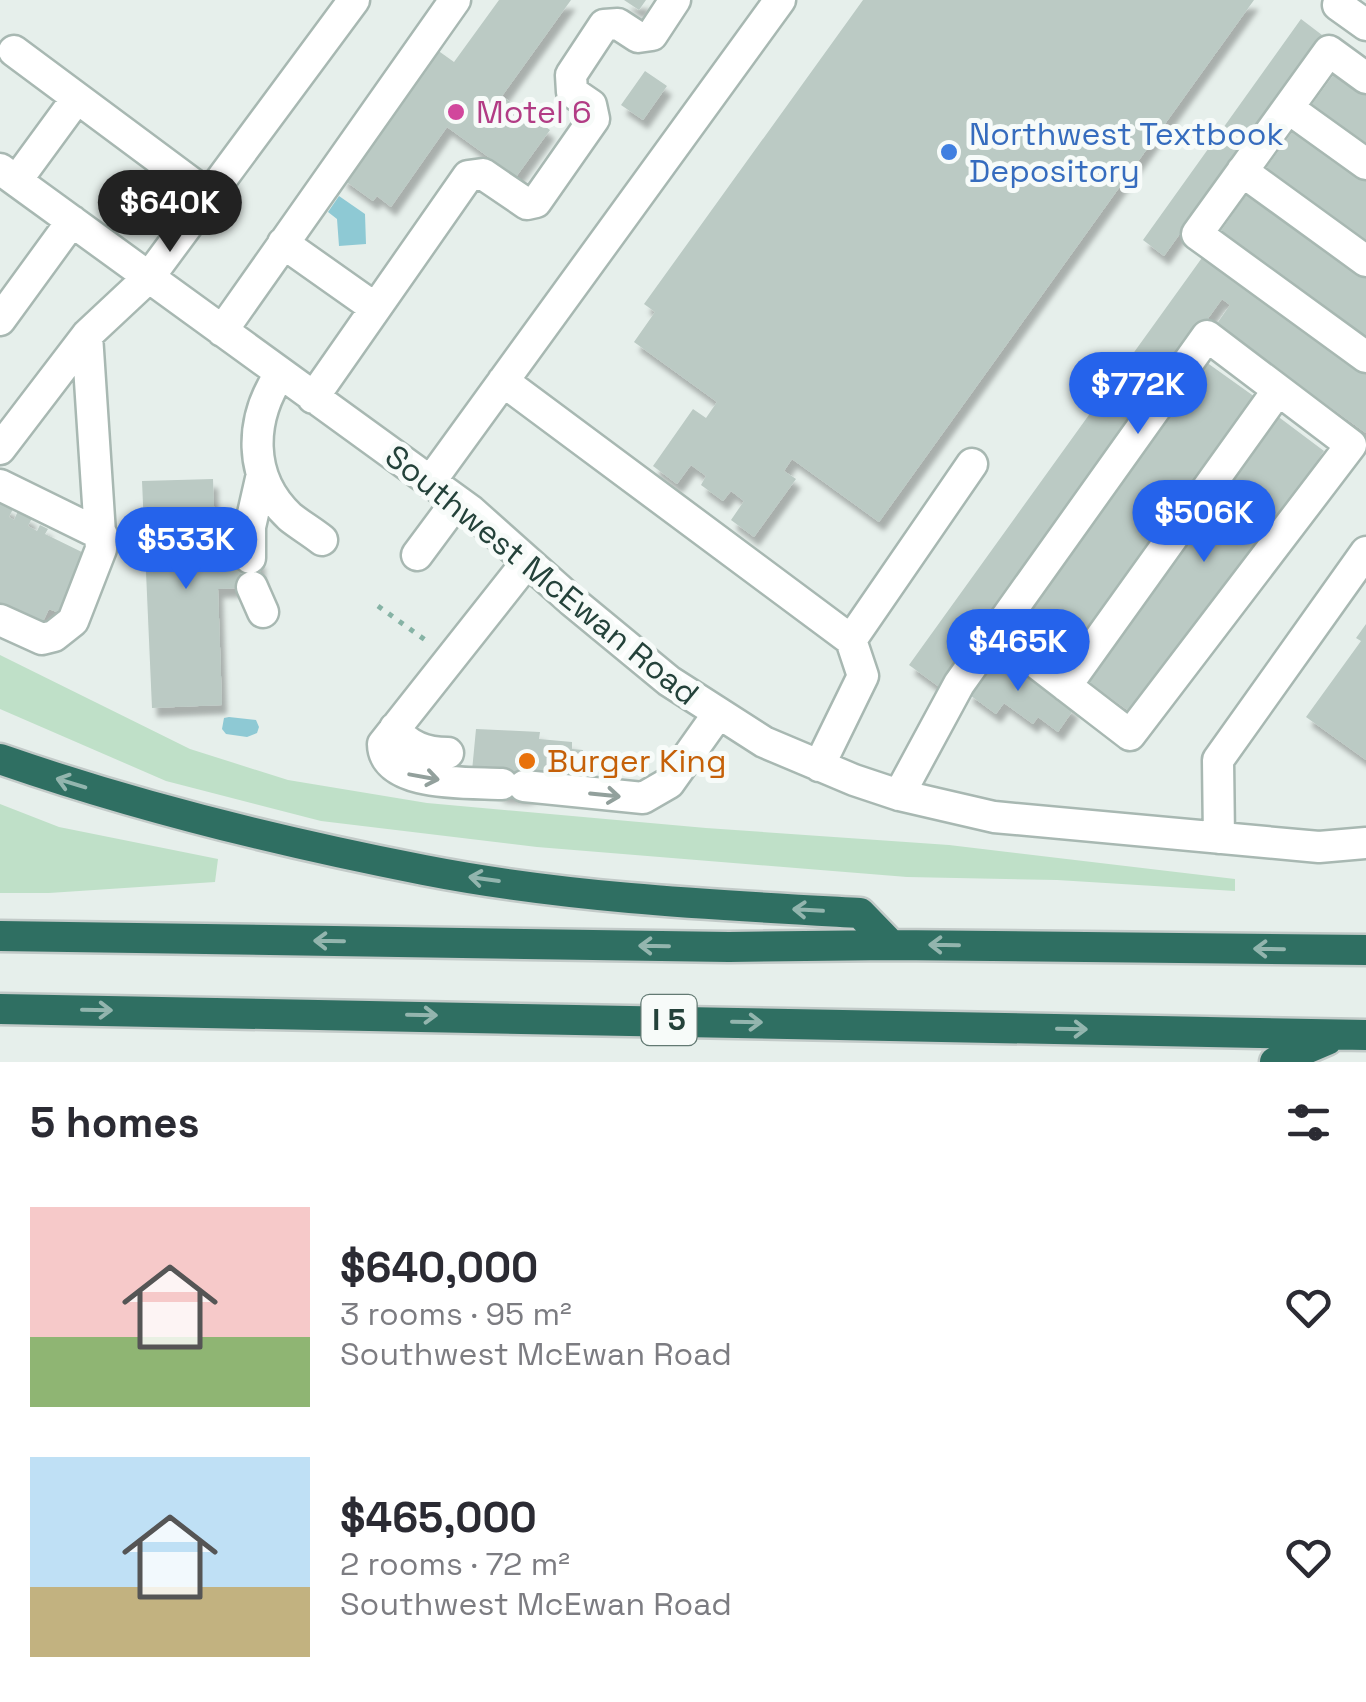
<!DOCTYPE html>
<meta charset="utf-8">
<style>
:root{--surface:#fff;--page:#f7f7f7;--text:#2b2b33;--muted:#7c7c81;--accent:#2563eb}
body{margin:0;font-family:"Space Grotesk",sans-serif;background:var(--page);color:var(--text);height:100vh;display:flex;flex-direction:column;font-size:38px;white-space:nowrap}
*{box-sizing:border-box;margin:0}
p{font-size:32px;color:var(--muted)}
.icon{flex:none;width:55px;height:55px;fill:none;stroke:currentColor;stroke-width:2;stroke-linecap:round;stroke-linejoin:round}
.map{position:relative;height:1062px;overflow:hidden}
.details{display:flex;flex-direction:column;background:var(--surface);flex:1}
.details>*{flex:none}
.price{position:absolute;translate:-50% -85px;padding:0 22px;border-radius:35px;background:var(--accent);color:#fff;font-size:32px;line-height:65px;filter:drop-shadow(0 2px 5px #0008)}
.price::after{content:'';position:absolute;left:50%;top:60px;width:30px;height:22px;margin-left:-15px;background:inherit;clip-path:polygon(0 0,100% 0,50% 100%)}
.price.on{background:#222;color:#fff}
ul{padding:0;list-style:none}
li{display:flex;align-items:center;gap:30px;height:250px;padding:0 30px}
li span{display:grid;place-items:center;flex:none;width:280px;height:200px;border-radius:0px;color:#555}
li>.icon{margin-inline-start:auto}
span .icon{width:120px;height:120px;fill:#fffc;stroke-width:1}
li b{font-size:42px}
h2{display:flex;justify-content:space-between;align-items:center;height:120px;padding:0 30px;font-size:42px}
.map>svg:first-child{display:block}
.green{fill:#bfe0c8}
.water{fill:#8ec9d4}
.building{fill:#bbcac4;filter:url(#shadow)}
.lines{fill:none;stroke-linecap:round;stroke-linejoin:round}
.minor-casing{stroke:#a8b8b2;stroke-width:35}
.highway-casing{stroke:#c2cac8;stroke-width:35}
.path{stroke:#86b3a5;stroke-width:5;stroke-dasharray:5 8;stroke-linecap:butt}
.minor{stroke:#fff;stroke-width:30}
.highway{stroke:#2f6f62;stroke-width:30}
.oneway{stroke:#92a09c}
.oneway2{stroke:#93b5ae}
.hotel-dot{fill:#d1479c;stroke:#f7fbf9;stroke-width:4}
.shop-dot{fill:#3f7fe0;stroke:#f7fbf9;stroke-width:4}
.food-dot{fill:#e8710a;stroke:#f7fbf9;stroke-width:4}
.labels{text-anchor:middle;stroke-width:10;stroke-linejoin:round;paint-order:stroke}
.shield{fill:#f7fbf9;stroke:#637a73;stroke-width:2.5}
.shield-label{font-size:30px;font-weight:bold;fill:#24423a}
.hotel-label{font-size:32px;fill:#b23c85;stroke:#f7fbf9;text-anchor:start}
.shop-label{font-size:32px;fill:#366cbe;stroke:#f7fbf9;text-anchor:start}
.street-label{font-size:32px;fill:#24423a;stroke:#f7fbf9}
.food-label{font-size:32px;fill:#c56008;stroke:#f7fbf9;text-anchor:start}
</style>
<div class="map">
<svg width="1366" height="1062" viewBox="0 0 1366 1062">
<defs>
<filter id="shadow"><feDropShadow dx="5" dy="9" stdDeviation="2.5" flood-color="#0004"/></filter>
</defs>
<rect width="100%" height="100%" fill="#e6efeb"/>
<path class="green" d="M0,655L190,749L288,780L427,803L706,828L949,845L1235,879V891L1057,880L907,877L537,847L321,821L166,781L0,709Z
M0,804L59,827L218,859L215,882L49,893H0Z"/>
<path class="water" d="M339,196L365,214L366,244L339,246L337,219L328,212Z
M229,717L256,720L259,727L257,733L247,737L226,734L222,729L224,718Z"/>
<path class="building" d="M499,0H571L502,96L550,130L516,177L447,127L391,207L377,196L373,201L341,178L433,47L454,62Z
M624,0H646L639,10Z
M863,0H1254L879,522L792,459L784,471L796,479L754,537L731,520L744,501L731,491L723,501L701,485L706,476L691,465L677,484L653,466L693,409L706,418L717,402L634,342L655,312L644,304Z
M1301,19L1322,35L1164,256L1143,240Z
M1337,70L1366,91V147L1310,107Z
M645,71L667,86L643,120L621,105Z
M1295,128L1366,179V240L1266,168Z
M1249,191L1366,276V338L1220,232Z
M1204,255L1366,372V433L1216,325L1230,305L1222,299L942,689L909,665Z
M1206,362L1255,397L1064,662L1015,626Z
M1276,415L1324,451L1133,714L1084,679Z
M213,479L216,559L260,558L261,587L218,589L222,705L152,708L142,481Z
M0,503L13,509L9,517L14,520L18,511L32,518L28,526L37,531L40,525L48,529L45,534L92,557L64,615L49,609L38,632L0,615Z
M1366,624V760L1306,717L1361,641L1356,638Z
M996,652L1074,709L1058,732L1038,717L1033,724L1004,703L996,714L967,693Z
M476,729L540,732L539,739L572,742V749L583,750L580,782L523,796L501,794L472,771Z"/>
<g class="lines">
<defs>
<path id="minor" d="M1341,0L1338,5L1366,25
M14,51L209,196
M1366,78L1329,51L1197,234L1366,357
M1288,108L1366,164
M0,169L471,511L572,601L669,681L764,742L854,780L899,795L994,817L1319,847L1366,843
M1242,171L1366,261
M17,180L77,98
M283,243L375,308
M0,320L72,221
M222,331L455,0
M87,335L149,277L354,0
M280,374C250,419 247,477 290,517C300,525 312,532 322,540
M503,381L851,640L863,676L819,766
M313,398L468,176L483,174L527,204L536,202L594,119L591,105L572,92L571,75L604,25L618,24L638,37L652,35L675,0
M0,449L87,335L101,549L73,621L54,636L42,639L0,620
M430,482L780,0
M0,485L102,535
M417,555L457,501
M250,558V527L262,474
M252,587L263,612
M851,640L972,464
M1066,686L1278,390
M395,728C407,747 427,753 448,753
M502,784C471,782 384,788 383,744L527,562
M524,786L643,798L669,783L718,714
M899,795L959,684L1207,336L1351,445L1130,735L996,632
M1219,838L1218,760L1366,552"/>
<path id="highway" d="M0,759C138,807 281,842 424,870C567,898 715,905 860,913L891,945
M0,936L729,947L891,945L1366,950
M0,1009L1366,1035
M1275,1062L1327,1040"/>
</defs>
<use href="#minor" class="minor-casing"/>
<use href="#highway" class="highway-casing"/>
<path class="path" d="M378,606L428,642"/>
<use href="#minor" class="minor"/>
<use href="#highway" class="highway"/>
</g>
<defs><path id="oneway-shaft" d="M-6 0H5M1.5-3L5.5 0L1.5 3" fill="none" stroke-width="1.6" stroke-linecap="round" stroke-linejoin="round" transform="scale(2.5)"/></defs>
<g class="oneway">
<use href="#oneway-shaft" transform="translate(424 777) rotate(10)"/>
<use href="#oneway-shaft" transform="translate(605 795) rotate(6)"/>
</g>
<g class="oneway2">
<use href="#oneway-shaft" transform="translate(71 783) rotate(-163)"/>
<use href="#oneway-shaft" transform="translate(484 879) rotate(-172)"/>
<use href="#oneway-shaft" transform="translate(808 910) rotate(-177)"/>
<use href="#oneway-shaft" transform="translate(329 941) rotate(-179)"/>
<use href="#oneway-shaft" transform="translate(944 945) rotate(-179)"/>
<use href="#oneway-shaft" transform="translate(654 946) rotate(-179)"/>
<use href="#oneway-shaft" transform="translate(1269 949) rotate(-179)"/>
<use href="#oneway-shaft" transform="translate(97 1010) rotate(1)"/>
<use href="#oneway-shaft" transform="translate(422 1015) rotate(1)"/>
<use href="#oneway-shaft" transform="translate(747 1022) rotate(1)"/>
<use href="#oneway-shaft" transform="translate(1072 1029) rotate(1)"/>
</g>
<circle class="hotel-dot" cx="456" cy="112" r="10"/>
<circle class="shop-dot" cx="949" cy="152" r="10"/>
<circle class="food-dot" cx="527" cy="761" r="10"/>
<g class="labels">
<rect class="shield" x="641.5" y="995" width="55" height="50" rx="8"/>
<g class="shield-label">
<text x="669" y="1030">I 5</text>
</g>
<g class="hotel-label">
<text x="476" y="123">Motel 6</text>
</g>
<g class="shop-label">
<text x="969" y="145">Northwest Textbook<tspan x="969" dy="37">Depository</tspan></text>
</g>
<g class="street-label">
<text transform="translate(542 575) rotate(39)" y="11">Southwest McEwan Road</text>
</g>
<g class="food-label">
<text x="547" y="772">Burger King</text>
</g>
</g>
</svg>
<b class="price on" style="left:170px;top:255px">$640K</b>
<b class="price" style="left:1138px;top:437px">$772K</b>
<b class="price" style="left:1204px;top:565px">$506K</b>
<b class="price" style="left:186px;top:592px">$533K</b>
<b class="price" style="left:1018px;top:694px">$465K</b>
</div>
<section class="details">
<h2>5 homes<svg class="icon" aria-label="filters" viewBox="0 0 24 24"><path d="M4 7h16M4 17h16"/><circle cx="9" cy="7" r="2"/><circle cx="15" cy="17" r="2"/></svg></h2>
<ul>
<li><span style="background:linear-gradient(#f6c9c9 65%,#8fb573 0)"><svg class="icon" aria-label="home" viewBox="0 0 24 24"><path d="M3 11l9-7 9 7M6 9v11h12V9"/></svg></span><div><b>$640,000</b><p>3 rooms · 95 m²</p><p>Southwest McEwan Road</p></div><svg class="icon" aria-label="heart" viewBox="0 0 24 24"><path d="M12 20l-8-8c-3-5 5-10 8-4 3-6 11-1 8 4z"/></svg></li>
<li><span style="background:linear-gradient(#bfe0f5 65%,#c2b280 0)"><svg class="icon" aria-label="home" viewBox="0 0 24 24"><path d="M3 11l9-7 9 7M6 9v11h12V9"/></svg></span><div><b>$465,000</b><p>2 rooms · 72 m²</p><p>Southwest McEwan Road</p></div><svg class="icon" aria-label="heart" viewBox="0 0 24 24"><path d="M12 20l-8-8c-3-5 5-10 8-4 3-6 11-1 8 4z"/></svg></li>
</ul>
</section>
